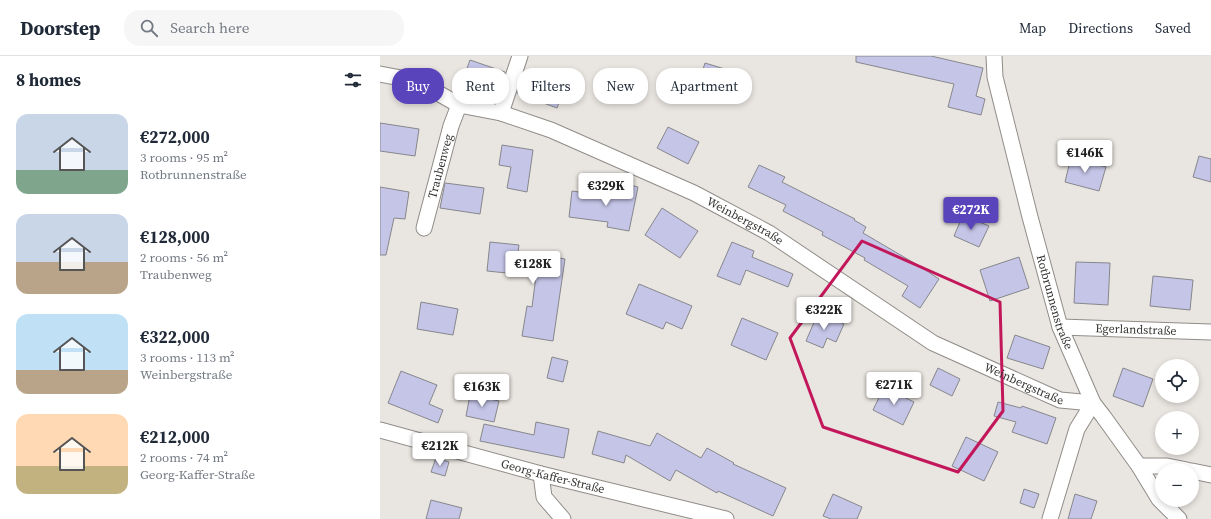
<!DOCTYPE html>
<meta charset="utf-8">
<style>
:root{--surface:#fff;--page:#f6f6f7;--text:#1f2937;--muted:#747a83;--line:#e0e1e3;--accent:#5a44bc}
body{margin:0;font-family:"Source Serif 4",serif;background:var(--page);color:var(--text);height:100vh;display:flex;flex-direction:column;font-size:15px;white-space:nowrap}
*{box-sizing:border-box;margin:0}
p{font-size:13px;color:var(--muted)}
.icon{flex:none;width:22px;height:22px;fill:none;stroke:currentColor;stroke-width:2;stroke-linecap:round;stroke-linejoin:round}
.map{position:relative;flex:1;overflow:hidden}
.side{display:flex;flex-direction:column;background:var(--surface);width:380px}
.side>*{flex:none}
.banner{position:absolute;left:12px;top:12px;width:380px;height:36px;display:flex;gap:8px}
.tools{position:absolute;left:775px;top:303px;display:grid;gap:8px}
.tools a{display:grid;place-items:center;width:44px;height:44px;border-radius:50%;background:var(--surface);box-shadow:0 2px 6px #0003;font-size:20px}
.price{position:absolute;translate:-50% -34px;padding:0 9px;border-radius:4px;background:#fff;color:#222;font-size:13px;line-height:26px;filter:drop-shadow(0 1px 2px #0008)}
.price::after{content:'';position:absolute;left:50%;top:24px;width:12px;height:9px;margin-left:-6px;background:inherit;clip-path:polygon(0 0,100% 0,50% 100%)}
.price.selected{background:var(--accent);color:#fff}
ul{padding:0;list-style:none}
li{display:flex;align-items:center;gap:12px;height:100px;padding:0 16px}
li span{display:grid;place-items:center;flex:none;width:112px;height:80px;border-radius:12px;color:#555}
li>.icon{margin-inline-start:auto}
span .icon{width:48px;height:48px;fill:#fffc;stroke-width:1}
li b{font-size:17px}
h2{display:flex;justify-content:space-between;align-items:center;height:48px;padding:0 16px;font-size:17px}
.tag{padding:0 14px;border-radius:16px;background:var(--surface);box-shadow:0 2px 6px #0003;font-size:14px;line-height:36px}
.tag.selected{background:var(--accent);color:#fff}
header{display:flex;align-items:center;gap:24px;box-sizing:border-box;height:56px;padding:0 20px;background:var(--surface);border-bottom:1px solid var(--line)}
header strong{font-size:19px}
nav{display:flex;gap:22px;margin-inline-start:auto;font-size:14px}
.search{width:280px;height:36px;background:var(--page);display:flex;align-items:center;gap:10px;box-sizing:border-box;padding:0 14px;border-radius:16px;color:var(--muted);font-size:15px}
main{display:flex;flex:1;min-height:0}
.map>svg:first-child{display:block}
.building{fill:#c5c5e8;stroke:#86878c}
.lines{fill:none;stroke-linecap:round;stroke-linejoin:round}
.minor-casing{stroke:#908c88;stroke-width:17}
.minor{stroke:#fff;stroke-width:15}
.marked{fill:none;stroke:#c2185b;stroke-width:3;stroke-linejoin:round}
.labels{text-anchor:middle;stroke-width:4;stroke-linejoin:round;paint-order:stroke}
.street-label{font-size:12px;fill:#363533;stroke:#f6f2ed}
</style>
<header>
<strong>Doorstep</strong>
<div class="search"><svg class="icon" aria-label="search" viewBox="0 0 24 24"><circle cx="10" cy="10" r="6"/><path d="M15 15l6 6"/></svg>Search here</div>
<nav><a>Map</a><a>Directions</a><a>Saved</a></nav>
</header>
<main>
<section class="side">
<h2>8 homes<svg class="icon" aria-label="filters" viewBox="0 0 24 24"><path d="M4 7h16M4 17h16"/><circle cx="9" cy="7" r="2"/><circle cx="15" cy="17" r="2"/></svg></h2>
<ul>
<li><span style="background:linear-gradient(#c9d6e8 70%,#7fa58c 0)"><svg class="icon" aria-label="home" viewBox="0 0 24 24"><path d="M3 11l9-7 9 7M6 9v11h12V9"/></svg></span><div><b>€272,000</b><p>3 rooms · 95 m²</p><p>Rotbrunnenstraße</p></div></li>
<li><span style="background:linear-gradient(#c9d6e8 60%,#b9a48a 0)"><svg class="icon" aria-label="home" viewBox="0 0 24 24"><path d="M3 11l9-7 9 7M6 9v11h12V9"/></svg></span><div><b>€128,000</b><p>2 rooms · 56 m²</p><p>Traubenweg</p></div></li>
<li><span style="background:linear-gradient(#bfe0f5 70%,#b9a48a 0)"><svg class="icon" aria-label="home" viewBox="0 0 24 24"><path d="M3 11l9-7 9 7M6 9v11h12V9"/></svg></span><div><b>€322,000</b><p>3 rooms · 113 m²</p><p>Weinbergstraße</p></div></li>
<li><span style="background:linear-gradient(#ffd9b3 65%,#c2b280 0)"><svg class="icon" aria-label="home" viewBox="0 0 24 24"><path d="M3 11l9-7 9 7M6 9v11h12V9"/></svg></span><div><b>€212,000</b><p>2 rooms · 74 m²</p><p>Georg-Kaffer-Straße</p></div></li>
</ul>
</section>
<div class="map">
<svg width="831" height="463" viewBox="0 0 831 463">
<rect width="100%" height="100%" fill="#e9e5e0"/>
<path class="building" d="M476,0H551L603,12L596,40L605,43L601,59L568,51L574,28L476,6Z
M90,4L125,16L120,31L118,30L114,41L81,29Z
M325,7L348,14L341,36L318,29Z
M147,17L185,30L177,52L137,37L142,22L144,23Z
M0,67L39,73L35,100L0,95Z
M288,71L319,86L308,108L277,92Z
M122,89L153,94L147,136L127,132L131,111L119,109Z
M819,100L831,103V126L813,121Z
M691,101L726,111L719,135L685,126Z
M379,109L405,121L402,126L475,163L474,164L486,171L483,177L541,211L559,223L540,252L522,240L528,230L484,204L485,202L442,179L443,176L403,155L406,149L368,131Z
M237,126L258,131L249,175L227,171L228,166L189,161L192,135L234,141Z
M65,127L104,132L100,158L60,152Z
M0,131L29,136L25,163L14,162L6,199H0Z
M282,152L318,175L300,202L265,179Z
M583,159L609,170L599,191L574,180Z
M110,186L139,189L138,196L185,203L173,285L142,280L147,250L152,251L156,220L107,215Z
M352,186L374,195L372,201L413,218L408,231L366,214L360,229L337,220Z
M639,201L649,232L610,245L600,214Z
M696,206L730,207L728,249L694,247Z
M773,220L813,224L810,254L770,250Z
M259,228L312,250L302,273L286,266L283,273L246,258Z
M41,246L78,253L73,279L37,273Z
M438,257L464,268L456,286L447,282L443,292L426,285Z
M362,262L398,277L386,304L351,289Z
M635,279L670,291L663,313L627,302Z
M172,301L188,305L183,326L167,322Z
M558,312L580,323L572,340L550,329Z
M743,312L773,323L763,351L733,340Z
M21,315L57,329L49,348L63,354L58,367L8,347Z
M504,331L534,346L523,369L493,354Z
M90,339L119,345L114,366L86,360Z
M618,346L641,352L642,350L676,362L667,388L632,376L636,366L614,360Z
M156,366L189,373L184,402L100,385L104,368L154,379Z
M218,375L270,390L277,377L321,402L327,392L354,407L353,408L406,432L393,460L338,435L337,437L296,414L290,425L246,399L244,407L212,398Z
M586,381L618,396L604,425L572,410Z
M56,402L69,406L65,420L51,416Z
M644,433L659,438L654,452L640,447Z
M453,438L482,451L477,463H451L443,460Z
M695,438L717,445L711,463H688Z
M51,444L82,452L79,463H46Z"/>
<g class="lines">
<defs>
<g id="minor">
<path id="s1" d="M614,0L615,21L650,161L680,271L713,347L723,360L759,410L779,443L799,463"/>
<path id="s2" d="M0,18L37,25L79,49L121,57L171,74L314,137L389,177L553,287L680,344L713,347L697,373L670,463"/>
<path d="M121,57L140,0"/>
<path id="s3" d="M44,172L71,70L79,49"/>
<path id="s4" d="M680,271L831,276"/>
<path id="s5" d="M0,374L161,418L346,463"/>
<path d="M759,410H787L807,414"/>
<path d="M812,415L831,419"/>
<path d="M161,418L164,441L183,463"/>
</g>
</defs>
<use href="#minor" class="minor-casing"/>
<use href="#minor" class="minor"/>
</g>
<path class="marked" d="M482,185L620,246L623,355L578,416L443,371L410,282Z"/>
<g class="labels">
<g class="street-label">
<text dy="4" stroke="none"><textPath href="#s3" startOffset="64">Traubenweg</textPath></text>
<text dy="4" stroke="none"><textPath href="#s2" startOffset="396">Weinbergstraße</textPath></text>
<text dy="4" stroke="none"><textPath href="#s1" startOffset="254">Rotbrunnenstraße</textPath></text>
<text dy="4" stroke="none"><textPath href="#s4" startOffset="76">Egerlandstraße</textPath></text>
<text dy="4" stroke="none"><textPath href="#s2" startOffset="720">Weinbergstraße</textPath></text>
<text dy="4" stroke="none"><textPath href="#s5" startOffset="179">Georg-Kaffer-Straße</textPath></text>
</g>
</g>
</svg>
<div class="tools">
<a><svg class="icon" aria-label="locate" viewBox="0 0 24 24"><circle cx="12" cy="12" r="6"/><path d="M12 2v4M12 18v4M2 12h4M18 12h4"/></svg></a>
<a>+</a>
<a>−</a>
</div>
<b class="price" style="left:705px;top:118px">€146K</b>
<b class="price" style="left:226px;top:151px">€329K</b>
<b class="price selected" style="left:591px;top:175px">€272K</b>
<b class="price" style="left:153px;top:229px">€128K</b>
<b class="price" style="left:444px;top:275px">€322K</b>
<b class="price" style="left:514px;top:350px">€271K</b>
<b class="price" style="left:102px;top:352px">€163K</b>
<b class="price" style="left:60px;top:411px">€212K</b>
<div class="banner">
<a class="tag selected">Buy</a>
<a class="tag">Rent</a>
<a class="tag">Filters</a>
<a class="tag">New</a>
<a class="tag">Apartment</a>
</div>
</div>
</main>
